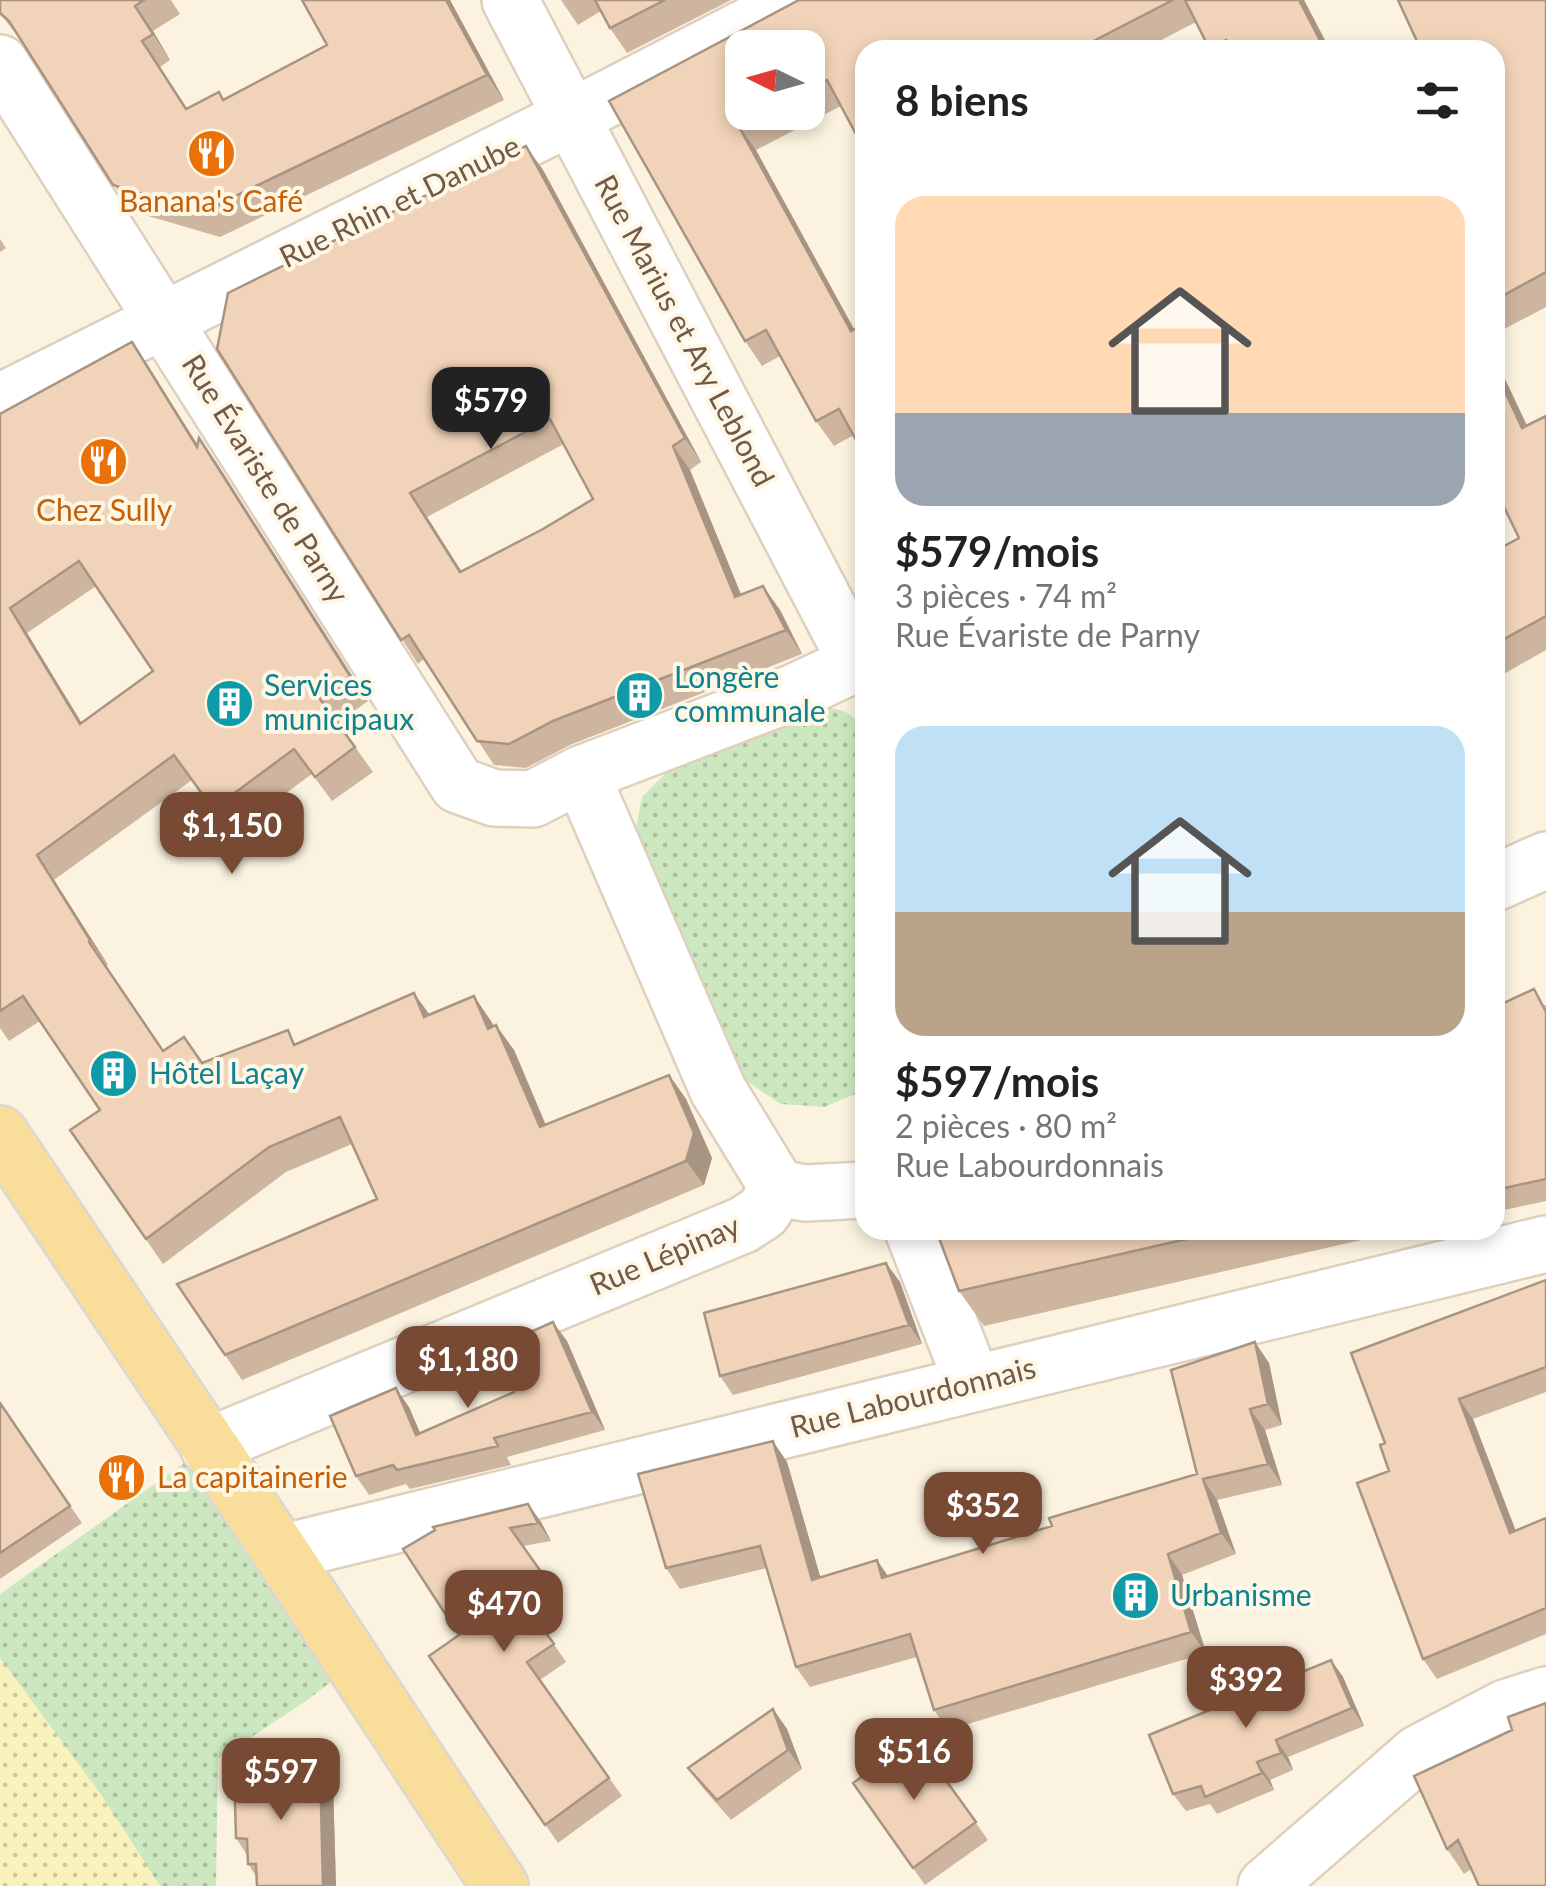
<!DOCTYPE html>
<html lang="fr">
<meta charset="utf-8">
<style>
:root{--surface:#fff;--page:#f6f6f6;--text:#222;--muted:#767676;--accent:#784933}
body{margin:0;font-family:Lato,sans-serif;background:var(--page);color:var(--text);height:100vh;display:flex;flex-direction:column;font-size:38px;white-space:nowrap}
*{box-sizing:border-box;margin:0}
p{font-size:32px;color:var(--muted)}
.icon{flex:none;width:55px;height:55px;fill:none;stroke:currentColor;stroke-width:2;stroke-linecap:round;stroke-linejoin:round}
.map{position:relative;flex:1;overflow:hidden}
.drawer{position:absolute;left:855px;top:40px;width:650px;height:1200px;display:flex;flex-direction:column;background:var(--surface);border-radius:30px;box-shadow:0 5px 15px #0003}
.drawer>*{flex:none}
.needle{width:65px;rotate:275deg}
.buttons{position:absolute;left:725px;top:30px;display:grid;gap:20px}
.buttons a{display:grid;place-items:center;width:100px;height:100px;border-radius:20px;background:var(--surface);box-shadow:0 5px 15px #0003;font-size:50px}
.price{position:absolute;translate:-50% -85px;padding:0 22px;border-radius:20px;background:var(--accent);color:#fff;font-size:32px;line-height:65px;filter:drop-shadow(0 2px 5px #0008)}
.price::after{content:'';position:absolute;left:50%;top:60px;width:30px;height:22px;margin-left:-15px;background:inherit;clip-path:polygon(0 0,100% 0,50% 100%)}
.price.selected{background:#222;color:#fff}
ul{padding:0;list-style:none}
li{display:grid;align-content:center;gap:20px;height:530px;padding:0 40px}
li span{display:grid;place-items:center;height:310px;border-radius:30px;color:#555}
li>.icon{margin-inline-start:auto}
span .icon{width:180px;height:180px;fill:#fffc;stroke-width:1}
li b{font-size:42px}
h2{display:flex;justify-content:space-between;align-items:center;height:120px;padding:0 40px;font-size:42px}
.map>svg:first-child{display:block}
.grass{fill:url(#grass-dots)}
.sand{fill:url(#sand-dots)}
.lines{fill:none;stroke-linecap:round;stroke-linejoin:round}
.minor-casing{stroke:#dfd0bd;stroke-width:60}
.major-casing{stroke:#ddd7d3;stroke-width:60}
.minor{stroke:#fff;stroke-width:55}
.major{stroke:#f8de9a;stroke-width:55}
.wall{fill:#ceb59f;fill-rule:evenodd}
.shaded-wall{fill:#a89482}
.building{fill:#f0d3b9;stroke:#a89482;stroke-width:2.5;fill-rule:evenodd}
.labels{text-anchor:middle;stroke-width:8;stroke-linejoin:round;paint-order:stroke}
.food-label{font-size:30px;fill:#c56008;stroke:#fef7e6}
.street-label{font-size:30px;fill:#715a49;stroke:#fef7e6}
.culture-label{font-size:30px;fill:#0d838f;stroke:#fef7e6;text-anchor:start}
</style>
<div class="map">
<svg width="1546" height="1886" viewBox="0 0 1546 1886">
<defs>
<pattern id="grass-dots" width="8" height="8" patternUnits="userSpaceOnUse" patternTransform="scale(2.5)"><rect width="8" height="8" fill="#cde8c0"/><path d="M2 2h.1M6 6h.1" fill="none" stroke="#abbf9e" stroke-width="1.8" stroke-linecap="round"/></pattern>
<pattern id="sand-dots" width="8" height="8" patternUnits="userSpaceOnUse" patternTransform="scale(2.5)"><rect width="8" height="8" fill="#faf2bc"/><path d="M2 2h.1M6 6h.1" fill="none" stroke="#cfc79b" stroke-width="1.8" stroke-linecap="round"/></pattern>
</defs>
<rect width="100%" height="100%" fill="#fbf3e0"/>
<path class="grass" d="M823,707C846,710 854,713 865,734V1090L824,1107L781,1104L743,1079L635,833L642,797L672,767Z
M208,1446L354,1664L306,1701L218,1759L216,1886H160L101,1795L0,1658V1594Z"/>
<path class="sand" d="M0,1658L101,1795L160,1886H0Z"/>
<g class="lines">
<defs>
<path id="minor" d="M510,0L857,663
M0,63L458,785L494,798L533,799L581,774L795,692L857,663L865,665
M0,402L603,101L799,0
M581,774L718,1090L778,1188L805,1193L865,1190
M1495,883L1546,860
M913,1230L973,1384
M208,1446L743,1225L763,1212L778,1188
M281,1553L1546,1244
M1266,1886L1419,1753L1505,1708L1546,1695"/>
<path id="major" d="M0,1134L281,1553L500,1886"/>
</defs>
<use href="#minor" class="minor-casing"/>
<use href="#major" class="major-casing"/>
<use href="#minor" class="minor"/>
<use href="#major" class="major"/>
</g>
<path class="wall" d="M0,0H171L180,14L153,31L170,60L160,67L187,109L219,92L223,99L327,45L302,0H450L504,100L220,237L131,211L22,42L0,13Z
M561,0H731L627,53L610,28L601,11L578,25Z
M799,0H1304L1330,50H1210L1196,22L1142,50H865L841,106L756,150L854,435L834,446L816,421L780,356L762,366L745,341L609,101ZM808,48V112H742Z
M1546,0V307L1495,334V50Z
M543,170L701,462L690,470L741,595L780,610L802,654L570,745L526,768L494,765L424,659L418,664L217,349ZM564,444L593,499L543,529L461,571L427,517Z
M0,239L6,248L0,252Z
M132,342L198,445L199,438L216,462L368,701L338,723L373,772L332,801L312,774L230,834L192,780L54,880L108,965L106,966L164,1051L202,1063L429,1015L491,1021L494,1026L514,1050L546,1125L669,1075L686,1099L712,1158L704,1185L242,1380L177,1284L377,1199L352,1144L286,1172L163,1264L70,1130L100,1110L40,1021L9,1041L0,1028V414ZM96,586L153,671L82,723L27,633Z
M1495,358L1527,426L1546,416V650L1495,679V551L1519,538L1495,488Z
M1546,1005V1201L1495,1212V1007Z
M936,1230H1368L1370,1238L984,1326L959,1291Z
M886,1263L900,1282L922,1344L733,1395L720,1376Z
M1546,1280V1392L1473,1419L1516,1531L1546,1518V1634L1437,1679L1423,1659L1385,1443Z
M567,1341L605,1430L507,1457L511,1465L410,1489L406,1484L369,1495L356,1476L409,1407L420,1433L514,1392Z
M1269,1363L1282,1425L1265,1430L1282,1485L1217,1500L1236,1554L1182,1575L1206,1653L948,1730L934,1710L917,1657L810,1687L796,1667L767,1568L680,1589L666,1568L787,1462L820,1577L877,1560L888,1576L1052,1526L1197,1474Z
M0,1403L82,1523L0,1579Z
M528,1504L541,1522L551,1541L523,1546L561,1601L536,1618L566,1662L540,1680L622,1796L558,1843L429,1656L459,1635L403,1549Z
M1331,1660L1343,1677L1364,1726L1288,1757L1293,1770L1270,1780L1274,1790L1217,1814L1210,1804L1186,1811L1173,1794Z
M773,1709L787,1729L802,1769L731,1820L702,1787L688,1768Z
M1512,1730L1471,1869L1464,1874L1447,1849Z
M916,1739L988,1840L925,1885L853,1783Z
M333,1784L336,1886H257L256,1876L248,1864L247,1855L236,1838Z"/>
<path class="shaded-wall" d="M446,0H450L504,100L487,75Z
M1299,0H1304L1330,50H1325Z
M135,6L153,31L170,60L153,34Z
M738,125L756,150L865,349L851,331Z
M526,146L543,170L701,462L685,438Z
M132,342L149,367L214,472L197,447Z
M1495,358L1540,453L1522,428L1495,370Z
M199,438L216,462L368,701L350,676Z
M673,446L690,470L752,621L735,597Z
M410,493L427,517L477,596L460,572Z
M763,586L780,610L802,654L786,630Z
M10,608L27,633L97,749L80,724Z
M37,855L54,880L108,965L90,940Z
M414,993L432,1018L424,1017Z
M474,996L491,1021L506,1054L488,1029Z
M496,1025L514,1050L557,1152L540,1127Z
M669,1075L686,1099L712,1158L704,1185L686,1161Z
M886,1263L900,1282L922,1344L909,1325Z
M553,1322L567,1341L605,1430L592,1412Z
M1255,1342L1269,1363L1282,1425L1268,1404Z
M396,1388L409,1407L429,1454L416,1435Z
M1459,1399L1473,1419L1524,1553L1510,1533Z
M1250,1409L1265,1430L1282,1485L1268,1464Z
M773,1441L787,1462L827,1600L812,1580Z
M1203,1479L1217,1500L1236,1554L1221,1533Z
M528,1504L541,1522L551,1541L538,1523Z
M1168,1554L1182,1575L1206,1653L1191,1632Z
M877,1560L891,1581L882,1578Z
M1331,1660L1343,1677L1364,1726L1352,1708Z
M773,1709L787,1729L802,1769L788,1750Z
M1276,1740L1288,1757L1293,1770L1281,1753Z
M1257,1762L1270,1780L1274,1790L1262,1773Z
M320,1765L333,1784L336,1886H323Z"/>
<path class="building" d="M0,0H144L135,6L153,34L142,41L186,109L219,92L223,100L327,45L302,0H446L487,75L202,212L113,185L9,21L0,13Z
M595,0H665L610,28Z
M799,0H1173L1076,50H865V151L827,80L808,90V48H742V112H762L738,125L851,331L865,323V456L839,409L816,421L766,330L745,341L609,101Z
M1185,0H1299L1325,50H1231L1226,40L1209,48Z
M1398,0H1546V272L1495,300V50H1421Z
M526,146L685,438L673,446L735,597L763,586L786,630L553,721L509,744L477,741L409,635L401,640L217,349L228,293ZM550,419L593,499L543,529L460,572L410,493Z
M132,342L197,447L199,438L350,676L320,699L355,747L315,777L294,749L213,809L174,755L37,855L90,940L89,942L163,1051L184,1037L202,1063L288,1030L294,1045L414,993L424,1017L474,996L488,1029L496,1025L540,1127L669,1075L694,1133L686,1161L225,1355L177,1284L377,1199L340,1117L269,1147L146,1239L70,1130L100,1110L23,996L0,1011V414ZM79,561L153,671L80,724L10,608Z
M1495,370L1522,428L1546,416V616L1495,644V551L1519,538L1495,488Z
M1534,989L1546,1012V1179L1495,1190V1007Z
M936,1230H1226L959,1291Z
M886,1263L909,1325L720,1376L704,1313Z
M1546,1280V1367L1459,1399L1510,1533L1546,1518V1608L1423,1659L1357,1483L1389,1471L1380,1445L1385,1443L1351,1353Z
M553,1322L592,1412L494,1438L498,1446L397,1470L393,1465L356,1476L330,1416L396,1388L416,1435L514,1392L495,1348Z
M1255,1342L1268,1404L1250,1409L1268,1464L1203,1479L1221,1533L1168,1554L1191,1632L934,1710L910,1634L796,1667L760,1546L666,1568L638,1474L773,1441L812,1580L877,1560L882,1578L1052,1526L1049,1518L1197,1474L1171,1370Z
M0,1403L70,1506L0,1553Z
M528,1504L538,1523L510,1528L549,1583L523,1601L554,1644L527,1662L609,1778L545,1825L429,1656L459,1635L403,1549L435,1530L433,1527Z
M1331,1660L1352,1708L1276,1740L1281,1753L1257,1762L1262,1773L1205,1797L1201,1786L1173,1794L1149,1735Z
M1546,1703V1886H1479L1458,1840L1447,1849L1414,1776L1512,1730L1508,1717Z
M773,1709L788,1750L717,1800L688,1768Z
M916,1739L976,1822L913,1868L853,1783Z
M320,1765L323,1886H257L256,1864H248L247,1839L236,1838L234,1767Z"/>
<defs>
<symbol id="restaurant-disc" viewBox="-11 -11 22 22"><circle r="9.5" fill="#e8710a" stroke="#fef7e6"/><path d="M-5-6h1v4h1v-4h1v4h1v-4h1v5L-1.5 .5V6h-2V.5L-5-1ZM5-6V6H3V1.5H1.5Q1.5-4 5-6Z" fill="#fff"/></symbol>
<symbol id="building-disc" viewBox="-11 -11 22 22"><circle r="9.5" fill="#0f9aa8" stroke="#fef7e6"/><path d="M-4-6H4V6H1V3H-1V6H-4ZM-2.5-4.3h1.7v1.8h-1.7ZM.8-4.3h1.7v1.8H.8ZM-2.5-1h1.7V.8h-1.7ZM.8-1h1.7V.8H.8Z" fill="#fff"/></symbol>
</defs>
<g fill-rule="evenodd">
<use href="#restaurant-disc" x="184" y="126" width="55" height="55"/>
<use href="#restaurant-disc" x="76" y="434" width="55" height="55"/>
<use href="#building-disc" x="612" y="668" width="55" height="55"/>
<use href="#building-disc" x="202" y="676" width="55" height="55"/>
<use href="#building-disc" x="86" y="1046" width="55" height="55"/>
<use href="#restaurant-disc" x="94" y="1450" width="55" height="55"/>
<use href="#building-disc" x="1108" y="1568" width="55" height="55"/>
</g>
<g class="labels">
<g class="food-label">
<text x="211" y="212">Banana's Café</text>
<text x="104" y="521">Chez Sully</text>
<text x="157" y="1488" text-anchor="start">La capitainerie</text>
</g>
<g class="street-label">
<text transform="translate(400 202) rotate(-26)" y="10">Rue Rhin et Danube</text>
<text transform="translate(684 331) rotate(62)" y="10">Rue Marius et Ary Leblond</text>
<text transform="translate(265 479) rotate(58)" y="10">Rue Évariste de Parny</text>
<text transform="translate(665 1256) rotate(-23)" y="10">Rue Lépinay</text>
<text transform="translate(913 1398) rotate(-14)" y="10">Rue Labourdonnais</text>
</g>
<g class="culture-label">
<text x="674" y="688">Longère<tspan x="674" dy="34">communale</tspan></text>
<text x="264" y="696">Services<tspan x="264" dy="34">municipaux</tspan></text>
<text x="149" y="1084">Hôtel Laçay</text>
<text x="1170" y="1606">Urbanisme</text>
</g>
</g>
</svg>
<div class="buttons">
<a><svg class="needle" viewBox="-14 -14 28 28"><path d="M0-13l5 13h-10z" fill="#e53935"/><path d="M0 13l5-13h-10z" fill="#767676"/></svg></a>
</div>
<b class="price selected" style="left:491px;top:452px">$579</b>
<b class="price" style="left:232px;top:877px">$1,150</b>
<b class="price" style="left:468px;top:1411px">$1,180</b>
<b class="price" style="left:983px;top:1557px">$352</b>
<b class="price" style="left:504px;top:1655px">$470</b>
<b class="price" style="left:1246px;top:1731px">$392</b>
<b class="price" style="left:914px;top:1803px">$516</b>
<b class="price" style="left:281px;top:1823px">$597</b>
<section class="drawer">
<h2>8 biens<svg class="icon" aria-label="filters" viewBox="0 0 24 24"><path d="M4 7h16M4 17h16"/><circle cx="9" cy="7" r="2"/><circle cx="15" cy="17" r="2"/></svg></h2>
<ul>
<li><span style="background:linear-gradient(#ffd9b3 70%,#9aa5b1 0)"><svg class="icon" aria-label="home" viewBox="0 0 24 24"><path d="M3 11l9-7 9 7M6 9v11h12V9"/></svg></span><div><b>$579/mois</b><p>3 pièces · 74 m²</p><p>Rue Évariste de Parny</p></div></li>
<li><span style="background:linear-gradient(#bfe0f5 60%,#b9a48a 0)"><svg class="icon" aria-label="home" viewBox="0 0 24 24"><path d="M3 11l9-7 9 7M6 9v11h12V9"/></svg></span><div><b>$597/mois</b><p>2 pièces · 80 m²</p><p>Rue Labourdonnais</p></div></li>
</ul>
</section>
</div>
